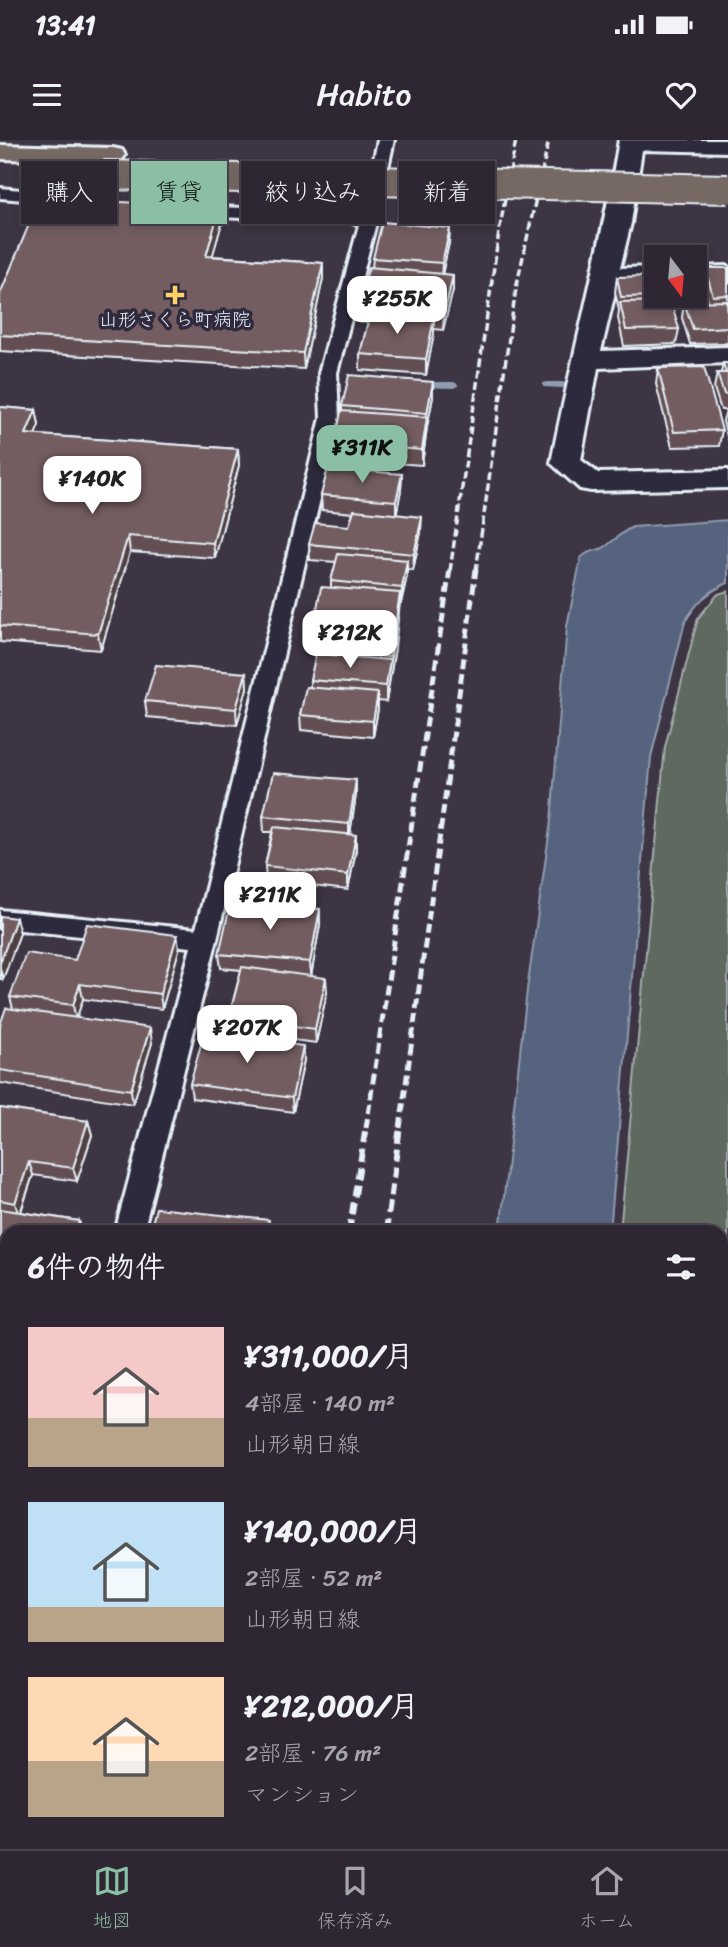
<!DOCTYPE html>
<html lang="ja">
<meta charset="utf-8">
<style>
:root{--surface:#2e2733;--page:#3a333f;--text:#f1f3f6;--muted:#a7a5ac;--line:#49444e;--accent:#8abfa5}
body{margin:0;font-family:Sriracha,"Klee One",sans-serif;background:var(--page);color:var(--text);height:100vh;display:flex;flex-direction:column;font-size:26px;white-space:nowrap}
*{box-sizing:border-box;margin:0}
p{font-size:23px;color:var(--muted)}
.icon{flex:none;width:38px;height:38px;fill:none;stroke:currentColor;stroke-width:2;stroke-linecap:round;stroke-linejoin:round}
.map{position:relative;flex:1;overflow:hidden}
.sheet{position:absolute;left:0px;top:1085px;width:728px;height:625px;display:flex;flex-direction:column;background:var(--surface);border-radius:21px 21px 0 0;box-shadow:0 4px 10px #0003,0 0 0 2px var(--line)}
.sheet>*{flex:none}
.guide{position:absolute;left:21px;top:21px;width:686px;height:63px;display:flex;gap:14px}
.needle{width:46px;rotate:164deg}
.controls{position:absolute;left:644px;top:105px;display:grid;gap:14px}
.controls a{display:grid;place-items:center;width:63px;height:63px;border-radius:0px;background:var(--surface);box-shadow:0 4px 10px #0003,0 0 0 2px var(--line);font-size:35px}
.price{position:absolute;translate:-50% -60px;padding:0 16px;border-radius:14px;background:#fff;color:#222;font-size:23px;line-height:46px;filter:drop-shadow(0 2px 4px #0008)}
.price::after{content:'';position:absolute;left:50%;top:42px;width:21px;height:16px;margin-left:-10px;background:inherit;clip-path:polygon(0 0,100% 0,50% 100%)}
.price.current{background:var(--accent);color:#111}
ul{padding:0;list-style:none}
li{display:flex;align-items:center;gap:21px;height:175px;padding:0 28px}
li span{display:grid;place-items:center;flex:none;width:196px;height:140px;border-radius:0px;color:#555}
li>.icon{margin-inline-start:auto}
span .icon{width:84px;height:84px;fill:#fffc;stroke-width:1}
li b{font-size:30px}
h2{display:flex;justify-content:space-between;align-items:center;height:84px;padding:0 28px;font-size:30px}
.pill{padding:0 24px;border-radius:0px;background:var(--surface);box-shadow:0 4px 10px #0003,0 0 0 2px var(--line);font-size:24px;line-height:63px}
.pill.current{background:var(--accent);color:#111}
.status{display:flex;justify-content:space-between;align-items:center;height:49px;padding:0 35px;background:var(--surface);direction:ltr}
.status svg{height:19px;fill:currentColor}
header{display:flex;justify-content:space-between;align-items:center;height:91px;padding:0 28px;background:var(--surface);font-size:32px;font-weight:600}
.menu{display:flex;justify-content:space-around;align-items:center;height:98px;border-top:2px solid var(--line);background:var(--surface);font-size:19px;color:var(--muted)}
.menu a{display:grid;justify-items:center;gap:4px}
.menu .current{color:var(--accent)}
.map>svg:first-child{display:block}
.green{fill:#5f695e;stroke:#a4adab;stroke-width:2}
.water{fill:#56637f;stroke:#909caf;stroke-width:2}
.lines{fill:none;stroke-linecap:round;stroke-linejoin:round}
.stream{fill:#909caf;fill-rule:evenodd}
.service-casing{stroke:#e8f1f8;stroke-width:6}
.minor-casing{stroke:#e8f1f8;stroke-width:6}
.primary-casing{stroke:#e8f1f8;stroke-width:6}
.service{fill:#2f2a3d;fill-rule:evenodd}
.minor{fill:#2f2a3d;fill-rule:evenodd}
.primary{fill:#766964;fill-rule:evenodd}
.rail-far2{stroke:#e8f1f8;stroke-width:3.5;stroke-dasharray:8 3.5;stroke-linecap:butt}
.rail-far1{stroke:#e8f1f8;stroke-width:5;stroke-dasharray:10 5;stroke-linecap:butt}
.rail{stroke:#e8f1f8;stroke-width:6;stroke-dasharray:12 6;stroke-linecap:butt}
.primary-bridge-casing{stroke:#e8f1f8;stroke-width:32;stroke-linecap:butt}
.primary-bridge{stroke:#766964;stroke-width:28}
.wall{fill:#635053;stroke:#e8f1f8;stroke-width:2}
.shaded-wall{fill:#504143;stroke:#e8f1f8;stroke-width:2}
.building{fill:#735d60;stroke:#e8f1f8;stroke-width:2}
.poi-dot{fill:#ffd166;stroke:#2f2a3d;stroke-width:2.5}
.labels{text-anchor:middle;stroke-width:7;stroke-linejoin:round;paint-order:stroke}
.far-poi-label{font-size:19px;fill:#e8f1f8;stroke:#2f2a3d}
</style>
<div class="status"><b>13:41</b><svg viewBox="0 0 49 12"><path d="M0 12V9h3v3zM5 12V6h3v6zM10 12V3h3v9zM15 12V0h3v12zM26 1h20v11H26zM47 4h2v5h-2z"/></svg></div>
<header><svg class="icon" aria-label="menu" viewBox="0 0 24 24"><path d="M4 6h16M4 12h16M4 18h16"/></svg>Habito<svg class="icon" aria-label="heart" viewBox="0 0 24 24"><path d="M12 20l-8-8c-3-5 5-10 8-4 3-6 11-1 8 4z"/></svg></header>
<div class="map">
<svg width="728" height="1709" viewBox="0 0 728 1709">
<rect width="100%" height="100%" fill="#3d3444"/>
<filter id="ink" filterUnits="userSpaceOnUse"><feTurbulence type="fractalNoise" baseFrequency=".0143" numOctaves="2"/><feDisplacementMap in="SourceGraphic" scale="14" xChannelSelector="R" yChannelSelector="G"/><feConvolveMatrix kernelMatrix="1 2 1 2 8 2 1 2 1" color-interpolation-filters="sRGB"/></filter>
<g filter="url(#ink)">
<path class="green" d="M728,451V1709H591V1703H721V1092H620L665,607L698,478L718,454Z"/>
<path class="water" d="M728,380V443C707,452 696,463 685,482L651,617L610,1092H500L527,850L551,681L567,486L581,418C588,410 594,412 603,408C613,403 620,392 633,387Z
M429,1703H577L576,1709H428Z"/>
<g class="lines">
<path class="stream" d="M417,242H454L459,245L454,248L413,247V243Z
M547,242H563L568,245L563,248L543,247V243Z"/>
<defs>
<path id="service" d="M378,0H394L376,83L337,233L339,278L217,799L143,1092H115L191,807L0,788V770L196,789L321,278L319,233L359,85L351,82L188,76L180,71L188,66L353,72L362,75Z
M0,48L53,53L59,55L65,62H82L90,67C79,77 57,74 48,62L0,58Z
M0,1347L7,1348V1378L0,1377Z
M7,1548V1604L0,1607V1551Z"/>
<path id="minor" d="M619,0H728V12L642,10L631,83L620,128L656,127V143L617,144L601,211L728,207V223L598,228L581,320L598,333L728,330V348L591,351L580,349L551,323C572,215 601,109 619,0Z
M728,126V142L695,143V127Z"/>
<path id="primary" d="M0,5L113,8L122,10L125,15L122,20L113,22L0,19Z"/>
</defs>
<use href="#service" class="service-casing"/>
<use href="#minor" class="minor-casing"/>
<use href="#primary" class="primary-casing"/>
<use href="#service" class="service"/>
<use href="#minor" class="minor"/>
<use href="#primary" class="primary"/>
<path class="rail-far2" d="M450,431L499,92L516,0
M476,431L516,148L549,0"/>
<path class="rail-far1" d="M366,988L450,429
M400,988L476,429"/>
<path class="rail" d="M349,1092L366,986
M386,1092L400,986
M250,1709L251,1703
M293,1709L294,1703"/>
<defs>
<path id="primary-bridge" d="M103,35L728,49"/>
</defs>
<use href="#primary-bridge" class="primary-bridge-casing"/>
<use href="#primary-bridge" class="primary-bridge"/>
</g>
<path class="wall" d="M222,83L212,116L323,123V138L304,229L0,211V154Z
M450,88L449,103L442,134L453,150L443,190L434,189L426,235L360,230V214L368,183L358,182L357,166L372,128L373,118Z
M705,128H728V203L690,204L682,178L684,162L708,161L703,144Z
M617,137L659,156V161L679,189L676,204L624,206L618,178L619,170L615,152Z
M723,223H728V300L723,281L726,270H721L714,248L717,233H721Z
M658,228L722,290L719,306L672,307L656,244Z
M433,257L427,287L422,325L335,319V303L342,271V266Z
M0,267L36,270L39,285L35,295L238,309L239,325L215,418L130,412L101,510L0,502Z
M402,334L401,350L396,374L421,392L413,430L407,429V436L401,463H400L395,508L386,562L378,561V569L373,597L301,590L300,575L310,547V540L317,514V510L320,495H316L315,479L331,448V441L336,422L310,420L309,404L349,386L353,373L322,370L321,355Z
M246,533L247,548L237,585L147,577L145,561Z
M356,640V655L350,695L356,710L348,750L266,741L265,726L272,692H264L263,676Z
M0,776L20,793L3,839H0Z
M320,784L311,836L327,852L316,903L231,892L229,877L241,830L221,828L219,814Z
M177,795L179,810L162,869L83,859L76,878L152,903L133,964L0,943V885L13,869L10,857L75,820Z
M304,920L293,972L192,958L190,944Z
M0,968L88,981L92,995L77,1041L33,1035L21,1072L79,1081L82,1092H7V1153L0,1152Z
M0,1157L7,1159V1213L0,1211Z
M0,1214L7,1215V1334L0,1333Z
M7,1659V1703H151L149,1709H12L0,1706V1683Z"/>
<path class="shaded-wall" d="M220,67L222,83L208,132L206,116Z
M450,88L449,103L441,139L442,123Z
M323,123V138L304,229L303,213Z
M453,135V150L443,190L444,174Z
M434,178V194L426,235V219Z
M433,242V257L427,287L422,325V310L427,273Z
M36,270L39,285L29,310L26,294Z
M238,309L239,325L215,418L213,403Z
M402,334L401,350L396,377V361Z
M422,377L421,392L413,430L414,414Z
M128,396L130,412L101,510L98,494Z
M407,420V436L401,463L402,448Z
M400,453L399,469L395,501V485Z
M395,492V508L386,562V546Z
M246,533L247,548L237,585L236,569Z
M378,553V569L373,597V581Z
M356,640V655L349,699V684Z
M356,695V710L348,750V735Z
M320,769V784L311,837L310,822Z
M16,778L20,793L3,839L0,828V823Z
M177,795L179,810L162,869L160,854Z
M326,838L327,852L316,903L315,889Z
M80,844L83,859L76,880L73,865Z
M150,888L152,903L133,964L131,950Z
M303,906L304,920L293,972L292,958Z
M88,981L92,995L77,1041L73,1028Z
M29,1022L33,1035L19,1076L15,1063Z
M79,1081L82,1092H76Z
M146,1703H151L149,1709H144Z"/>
<path class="building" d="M40,58L220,67L206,116L323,123L303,213L0,195V154Z
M382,82L450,88L442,123L373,118Z
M369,127L453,135L444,174L357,166Z
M705,128H728V155L713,156Z
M654,136L656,144V156H659L621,157L617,137Z
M671,161L679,189L626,190L620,162Z
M727,161L728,187L693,189L684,162Z
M370,173L434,178L426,219L360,214Z
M723,223H728V254H724L717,233H726Z
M704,227L722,290L674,292L658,228Z
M349,235L433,242L427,273L342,266Z
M0,267L36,270L26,294L238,309L213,403L128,396L98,494L0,486Z
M341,271L427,277L422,310L335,303Z
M328,328L402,334L396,361L321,355Z
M354,370L422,377L414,414L309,404L315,383L349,386Z
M338,414L407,420L402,448L331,441Z
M321,447L400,453L395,485L315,479Z
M322,485L395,492L390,517L317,510Z
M316,514L390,520L386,546L310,540Z
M156,525L246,533L236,569L145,561Z
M306,547L378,553L373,581L300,575Z
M273,633L356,640L349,684L263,676Z
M274,687L356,695L348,735L265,726Z
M231,761L320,769L310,822L219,814Z
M0,776L16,778L0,823Z
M87,784L177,795L160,854L80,844L73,865L10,857L26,813L75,820Z
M242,827L326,838L315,889L229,877Z
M6,868L150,888L131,950L0,930V885Z
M204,893L303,906L292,958L190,944Z
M0,968L88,981L73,1028L29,1022L15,1063L0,1060Z
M156,1068L269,1080L267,1092H150Z
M0,1069L79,1081L76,1092H7V1141L0,1140Z
M0,1157L7,1159V1201L0,1200Z
M0,1214L7,1215V1323L0,1322Z
M7,1659V1702L0,1701V1683Z
M10,1703H146L144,1709H40Z"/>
</g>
<path class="poi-dot" d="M171.5 144.5h7v7h7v7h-7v7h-7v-7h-7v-7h7z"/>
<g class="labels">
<g class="far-poi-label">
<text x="175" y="186">山形さくら町病院</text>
</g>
</g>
</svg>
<div class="controls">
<a><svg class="needle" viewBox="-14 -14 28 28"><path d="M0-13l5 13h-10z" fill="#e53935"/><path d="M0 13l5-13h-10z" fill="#a7a5ac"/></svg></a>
</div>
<b class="price" style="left:397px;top:196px">¥255K</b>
<b class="price current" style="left:362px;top:345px">¥311K</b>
<b class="price" style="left:92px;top:376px">¥140K</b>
<b class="price" style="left:350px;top:530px">¥212K</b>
<b class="price" style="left:270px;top:792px">¥211K</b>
<b class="price" style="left:247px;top:925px">¥207K</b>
<div class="guide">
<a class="pill">購入</a>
<a class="pill current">賃貸</a>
<a class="pill">絞り込み</a>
<a class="pill">新着</a>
</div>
<section class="sheet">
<h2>6件の物件<svg class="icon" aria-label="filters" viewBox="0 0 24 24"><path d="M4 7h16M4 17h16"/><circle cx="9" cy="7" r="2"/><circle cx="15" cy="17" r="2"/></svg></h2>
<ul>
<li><span style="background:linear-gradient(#f6c9c9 65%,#b9a48a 0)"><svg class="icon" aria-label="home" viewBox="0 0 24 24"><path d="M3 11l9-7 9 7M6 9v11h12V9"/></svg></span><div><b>¥311,000/月</b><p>4部屋 · 140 m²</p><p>山形朝日線</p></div></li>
<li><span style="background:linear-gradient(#bfe0f5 75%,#b9a48a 0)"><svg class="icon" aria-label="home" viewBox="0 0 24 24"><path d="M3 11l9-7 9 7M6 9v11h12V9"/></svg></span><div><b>¥140,000/月</b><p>2部屋 · 52 m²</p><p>山形朝日線</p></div></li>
<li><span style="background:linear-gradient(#ffd9b3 60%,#b9a48a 0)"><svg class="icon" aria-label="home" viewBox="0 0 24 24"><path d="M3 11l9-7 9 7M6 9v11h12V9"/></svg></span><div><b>¥212,000/月</b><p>2部屋 · 76 m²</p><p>マンション</p></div></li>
</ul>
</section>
</div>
<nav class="menu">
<a class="current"><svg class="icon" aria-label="map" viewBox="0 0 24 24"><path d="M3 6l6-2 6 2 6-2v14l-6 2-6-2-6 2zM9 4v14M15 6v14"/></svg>地図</a>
<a><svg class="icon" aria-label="saved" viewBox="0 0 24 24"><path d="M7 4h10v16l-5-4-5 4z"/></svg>保存済み</a>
<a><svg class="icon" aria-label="home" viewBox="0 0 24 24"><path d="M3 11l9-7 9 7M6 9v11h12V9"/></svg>ホーム</a>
</nav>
